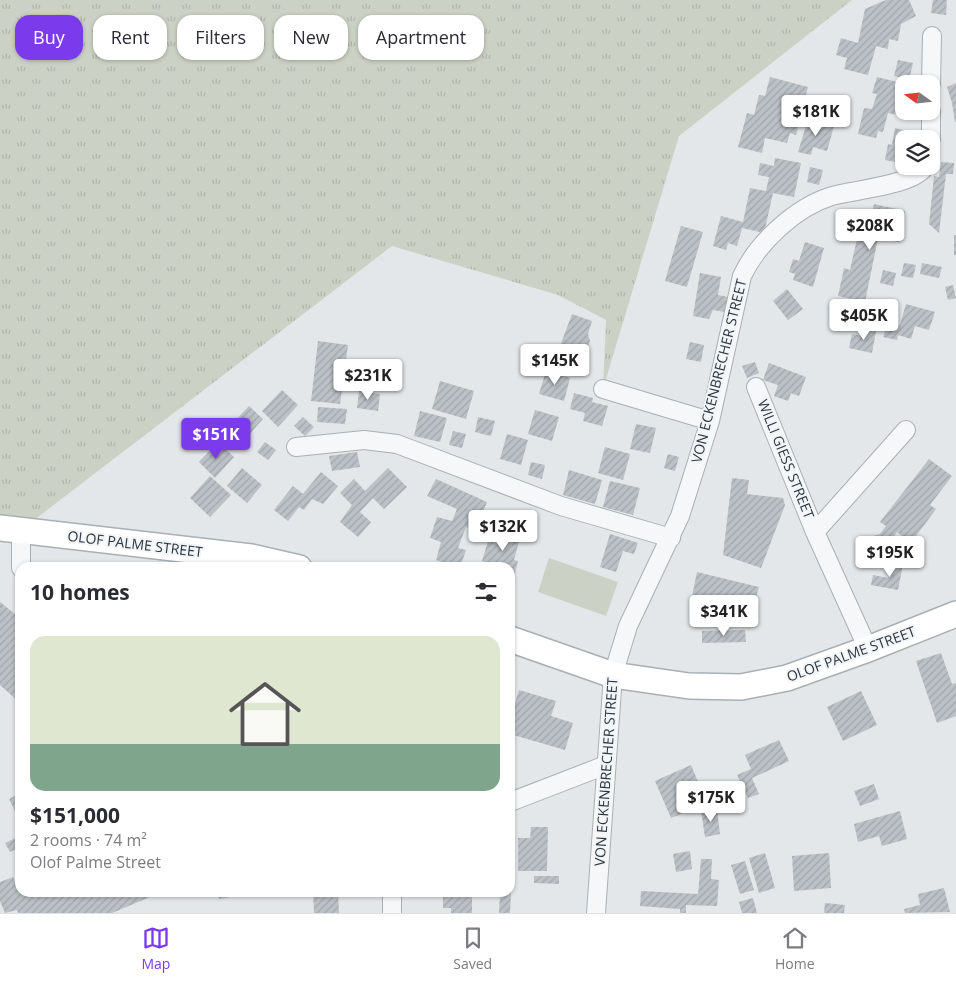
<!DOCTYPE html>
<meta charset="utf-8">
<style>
:root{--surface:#fff;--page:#f7f7f7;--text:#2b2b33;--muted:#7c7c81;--line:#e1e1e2;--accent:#7c3aed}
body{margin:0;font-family:"Open Sans",sans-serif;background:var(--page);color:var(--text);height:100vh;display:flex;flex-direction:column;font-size:19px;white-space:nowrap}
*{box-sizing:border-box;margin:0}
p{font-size:16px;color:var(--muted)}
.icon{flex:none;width:28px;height:28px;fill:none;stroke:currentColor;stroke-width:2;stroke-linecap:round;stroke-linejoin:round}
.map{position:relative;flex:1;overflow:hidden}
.panel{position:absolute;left:15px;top:562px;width:500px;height:335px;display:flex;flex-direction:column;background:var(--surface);border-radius:15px;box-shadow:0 1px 4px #0004}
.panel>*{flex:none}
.hud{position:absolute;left:15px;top:15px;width:500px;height:45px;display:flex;gap:10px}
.needle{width:32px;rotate:285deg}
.buttons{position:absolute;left:895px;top:75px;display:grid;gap:10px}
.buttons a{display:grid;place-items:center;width:45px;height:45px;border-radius:10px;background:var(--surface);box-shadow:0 1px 4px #0004;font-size:25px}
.price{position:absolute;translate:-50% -42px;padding:0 11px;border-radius:5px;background:#fff;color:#222;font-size:16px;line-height:32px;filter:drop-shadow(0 1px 2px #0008)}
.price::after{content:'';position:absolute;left:50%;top:30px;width:15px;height:11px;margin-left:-8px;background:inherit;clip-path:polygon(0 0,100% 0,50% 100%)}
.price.selected{background:var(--accent);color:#fff}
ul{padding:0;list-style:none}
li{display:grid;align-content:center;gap:10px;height:265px;padding:0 15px}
li span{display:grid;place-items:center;height:155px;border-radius:15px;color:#555}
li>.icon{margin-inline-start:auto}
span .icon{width:90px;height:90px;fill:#fffc;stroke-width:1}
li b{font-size:21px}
h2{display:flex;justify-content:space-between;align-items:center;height:60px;padding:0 15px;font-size:21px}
.chip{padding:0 18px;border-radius:15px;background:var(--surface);box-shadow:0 1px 4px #0004;font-size:18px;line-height:45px}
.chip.selected{background:var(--accent);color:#fff}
.tab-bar{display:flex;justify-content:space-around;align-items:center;height:70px;border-top:1px solid var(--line);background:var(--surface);font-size:14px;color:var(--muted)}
.tab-bar a{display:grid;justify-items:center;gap:2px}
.tab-bar .selected{color:var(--accent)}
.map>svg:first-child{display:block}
.grass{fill:url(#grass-tufts)}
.pitch{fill:#cbd2c5}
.building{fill:url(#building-hatch)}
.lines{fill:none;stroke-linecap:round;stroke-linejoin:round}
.street-casing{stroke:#a9afb3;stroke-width:20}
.secondary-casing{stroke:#a9afb3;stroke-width:28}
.street{stroke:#f5f7f8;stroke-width:18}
.secondary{stroke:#fff;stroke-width:25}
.labels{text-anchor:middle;stroke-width:4;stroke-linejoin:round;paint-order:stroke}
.street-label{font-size:14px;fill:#2d3740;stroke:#f2f5f7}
</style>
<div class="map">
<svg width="956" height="913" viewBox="0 0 956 913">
<defs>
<pattern id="grass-tufts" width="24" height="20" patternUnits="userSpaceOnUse" patternTransform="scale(1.25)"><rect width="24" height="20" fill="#cbd2c5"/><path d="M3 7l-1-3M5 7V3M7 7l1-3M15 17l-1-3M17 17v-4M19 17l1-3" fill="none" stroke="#afb5aa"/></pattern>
<pattern id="building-hatch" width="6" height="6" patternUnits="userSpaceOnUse" patternTransform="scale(1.25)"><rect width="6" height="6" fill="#bbc1c6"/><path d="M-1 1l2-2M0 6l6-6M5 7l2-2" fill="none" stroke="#a1a6ab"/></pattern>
</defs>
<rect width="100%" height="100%" fill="#e3e7e9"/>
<path class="grass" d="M0,0H852L679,136L603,389L606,320L558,295L392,246L21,530L0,528Z"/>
<path class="pitch" d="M549,558L618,582L606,616L538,592Z"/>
<path class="building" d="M886,0H909L916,16L901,24L898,41L889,39L888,49L876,46L868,75L844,69L847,58L836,55L841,38L858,43L865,9Z
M933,0H947L946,15L931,13Z
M898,60L913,63L909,80L894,76Z
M770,77L808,87L796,135L790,133L787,143L765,138L762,153L738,147L747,113L754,115L759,95L765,96Z
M877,77L901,83L899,90L904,92L898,115L888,113L883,132L878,131L876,138L858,134L864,108L872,109L877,94L872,93Z
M956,83V122H955L952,103L947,87Z
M808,119L834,126L827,151L813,147L811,155L798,152Z
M895,128L912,132L910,139H904V150H902L900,163L885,160L888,144L892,145Z
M775,158L801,163L794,197L773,193L764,233L742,228L737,246L728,243L726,250L713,246L721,216L743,222L750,188L766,191L769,177L758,175L760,163L774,166Z
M941,162L954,163L953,174H946L939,233L929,224L934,176L939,177Z
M810,167L823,170L819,185L807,182Z
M874,204L905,211L899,242L878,238L865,302L838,296L844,268L850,270L857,239L866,241Z
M681,226L703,232L687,287L665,281Z
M954,235H956V255H954Z
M805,242L824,248L813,287L793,280L795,274L789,272L793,259L799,261Z
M904,263L916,265L913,278L901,276Z
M922,263L942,267L939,278L920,274Z
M883,270L896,273L893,286L880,283Z
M700,273L721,277L718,295L728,297L725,312L713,310L709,319L693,316Z
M953,285L956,298L948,300L945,287Z
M787,289L803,309L788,320L773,301Z
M906,304L935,312L929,330L915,326L911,339L898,335L897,340L883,337L888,322L900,325Z
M572,314L592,321L588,334L590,341L579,374L553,365Z
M865,328L876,331L872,353L849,348L852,334L863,336Z
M318,341L348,345L340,404L311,401Z
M690,342L704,345L701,362L686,359Z
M755,362L759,373L747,378L742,366Z
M769,363L806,377L799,396L791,393L788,401L774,396L778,385L763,380Z
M546,371L570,378L564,401L539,394Z
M440,381L474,391L466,419L432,409Z
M282,390L298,405L278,427L262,411Z
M359,391L380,394L378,411L357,408Z
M574,393L593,398L592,402L608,406L602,426L583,421L585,413L570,409Z
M249,406L263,419L244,440L230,426Z
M318,407L347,409L345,424L317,422Z
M535,410L559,417L552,441L528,434Z
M420,411L447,418L440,442L414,436Z
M303,417L314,427L305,436L294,426Z
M478,417L495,421L491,436L475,432Z
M636,424L656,428L650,453L630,449Z
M453,431L466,434L462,448L449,445Z
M507,434L528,440L521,465L500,459Z
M218,442L234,457L215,478L199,462Z
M265,442L276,450L268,460L257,452Z
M605,447L630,454L623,480L598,473Z
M357,452L360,467L332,471L329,456Z
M668,454L679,457L675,471L664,468Z
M929,459L952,476L930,505L936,509L911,543L897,532L885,550L872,554L875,561L865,565L857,541L880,534L886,526L880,522Z
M531,462L545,465L542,479L528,475Z
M242,468L262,485L247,503L227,486Z
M388,468L407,487L384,509L373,498L360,512L371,522L358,537L340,522L352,505L340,493L354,479L365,491Z
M569,470L602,480L595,504L563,495Z
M321,472L338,486L323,504L312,499L304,510L299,507L288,521L274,510L293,486L303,494Z
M210,476L231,495L210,517L190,498Z
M732,478L749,480L747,494L783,498L785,505L761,568L723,555Z
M436,479L487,502L475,531L466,527L458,548L466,550L460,568L436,560L441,542L430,538L437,517L452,521L457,509L427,496Z
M610,481L640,488L633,515L603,507Z
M501,529L521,534L514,560L518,561L511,589L510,568H490L491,564L482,561L488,541L497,543Z
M610,534L638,543L634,554L623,551L616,572L600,567Z
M891,562L903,564L898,590L871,585L873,575L888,578Z
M697,572L759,587L756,597L751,596L747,614L691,601Z
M0,602L20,618V641L15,647L20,651V703L0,685Z
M745,630L746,642L702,643V631Z
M941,653L952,684L956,683V716L937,723L916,661Z
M519,690L556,701L551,716L573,723L565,750L510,734V720Z
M861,691L877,725L843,741L827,707Z
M779,740L789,761L752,778L759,794L748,798L737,775L751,769L745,755Z
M691,765L701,789L678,799L684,813L671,818L655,781Z
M874,784L879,799L860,806L854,791Z
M20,793V821L9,799Z
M717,809L720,834L705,837L701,811Z
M900,811L907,839L882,846L879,836L858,842L854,824Z
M531,827H548L547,871H518V838H530Z
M20,836V847L10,852L5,843Z
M510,848H514L511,880H510Z
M690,851L692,869L676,872L673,854Z
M765,853L775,888L759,893L749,858Z
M829,853L831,888L794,891L792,856Z
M701,859H712L711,879L719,880L717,906L686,905V913H680V909L640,906L641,891L698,894Z
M745,861L754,890L740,894L731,865Z
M534,876H559V884L534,883Z
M13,877L18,889L20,888V892H162L112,913H18L17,910L5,913L0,901V882Z
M944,888L950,912L905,913L904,909L920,905L918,894Z
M218,892H241L242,895L219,899Z
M313,892H338L339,913H314Z
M443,892H472V913H451V908H443Z
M500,892H511L510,913H499Z
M753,898L757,913H742L739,902Z
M825,903L845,905L844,913H824Z"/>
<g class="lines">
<defs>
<path id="street" d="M931,84L932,36
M931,139V111
M756,387L815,532L868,649
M603,389L710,421
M296,447L364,440L397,444L561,506L671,538
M21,530V568
M815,532L906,430
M510,802L606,765
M392,892V913
M596,913L613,675L628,626L680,516L710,421L742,276C758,242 796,207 832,196C852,190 917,185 925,166"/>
<path id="secondary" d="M0,528L251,557L299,568
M510,639L613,675L689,686L741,687L787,678L868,649L956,614"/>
</defs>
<use href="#street" class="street-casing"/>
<use href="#secondary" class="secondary-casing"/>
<use href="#street" class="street"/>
<use href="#secondary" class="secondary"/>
</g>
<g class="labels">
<g class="street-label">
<text transform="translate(719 371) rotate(-76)" y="5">VON ECKENBRECHER STREET</text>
<text transform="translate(786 459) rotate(68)" y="5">WILLI GIESS STREET</text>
<text transform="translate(135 544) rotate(7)" y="5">OLOF PALME STREET</text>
<text transform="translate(851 654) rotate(-20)" y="5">OLOF PALME STREET</text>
<text transform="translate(606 772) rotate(-86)" y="5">VON ECKENBRECHER STREET</text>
</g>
</g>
</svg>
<div class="buttons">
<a><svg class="needle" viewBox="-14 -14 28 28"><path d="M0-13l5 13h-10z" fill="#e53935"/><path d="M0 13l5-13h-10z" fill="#7c7c81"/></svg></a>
<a><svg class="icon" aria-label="layers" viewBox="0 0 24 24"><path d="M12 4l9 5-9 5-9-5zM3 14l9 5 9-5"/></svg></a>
</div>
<b class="price" style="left:816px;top:137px">$181K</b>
<b class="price" style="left:870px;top:251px">$208K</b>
<b class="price" style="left:864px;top:341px">$405K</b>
<b class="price" style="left:555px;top:386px">$145K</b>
<b class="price" style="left:368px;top:401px">$231K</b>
<b class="price selected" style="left:216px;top:460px">$151K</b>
<b class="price" style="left:503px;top:552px">$132K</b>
<b class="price" style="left:890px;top:578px">$195K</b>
<b class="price" style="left:724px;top:637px">$341K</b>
<b class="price" style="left:711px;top:823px">$175K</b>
<div class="hud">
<a class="chip selected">Buy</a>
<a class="chip">Rent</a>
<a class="chip">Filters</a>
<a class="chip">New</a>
<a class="chip">Apartment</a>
</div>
<section class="panel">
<h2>10 homes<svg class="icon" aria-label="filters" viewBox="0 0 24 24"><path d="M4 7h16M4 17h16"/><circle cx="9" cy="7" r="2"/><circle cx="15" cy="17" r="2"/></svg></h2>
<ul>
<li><span style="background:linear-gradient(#dfe7d0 70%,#7fa58c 0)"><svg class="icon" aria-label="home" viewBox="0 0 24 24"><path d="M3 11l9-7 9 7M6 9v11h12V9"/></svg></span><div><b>$151,000</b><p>2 rooms · 74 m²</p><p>Olof Palme Street</p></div></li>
</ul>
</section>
</div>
<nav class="tab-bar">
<a class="selected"><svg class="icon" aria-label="map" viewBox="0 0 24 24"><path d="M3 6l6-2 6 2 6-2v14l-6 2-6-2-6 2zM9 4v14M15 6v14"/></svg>Map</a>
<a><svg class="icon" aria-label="saved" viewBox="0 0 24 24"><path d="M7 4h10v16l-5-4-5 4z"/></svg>Saved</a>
<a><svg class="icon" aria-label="home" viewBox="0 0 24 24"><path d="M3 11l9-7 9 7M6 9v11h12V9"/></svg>Home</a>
</nav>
